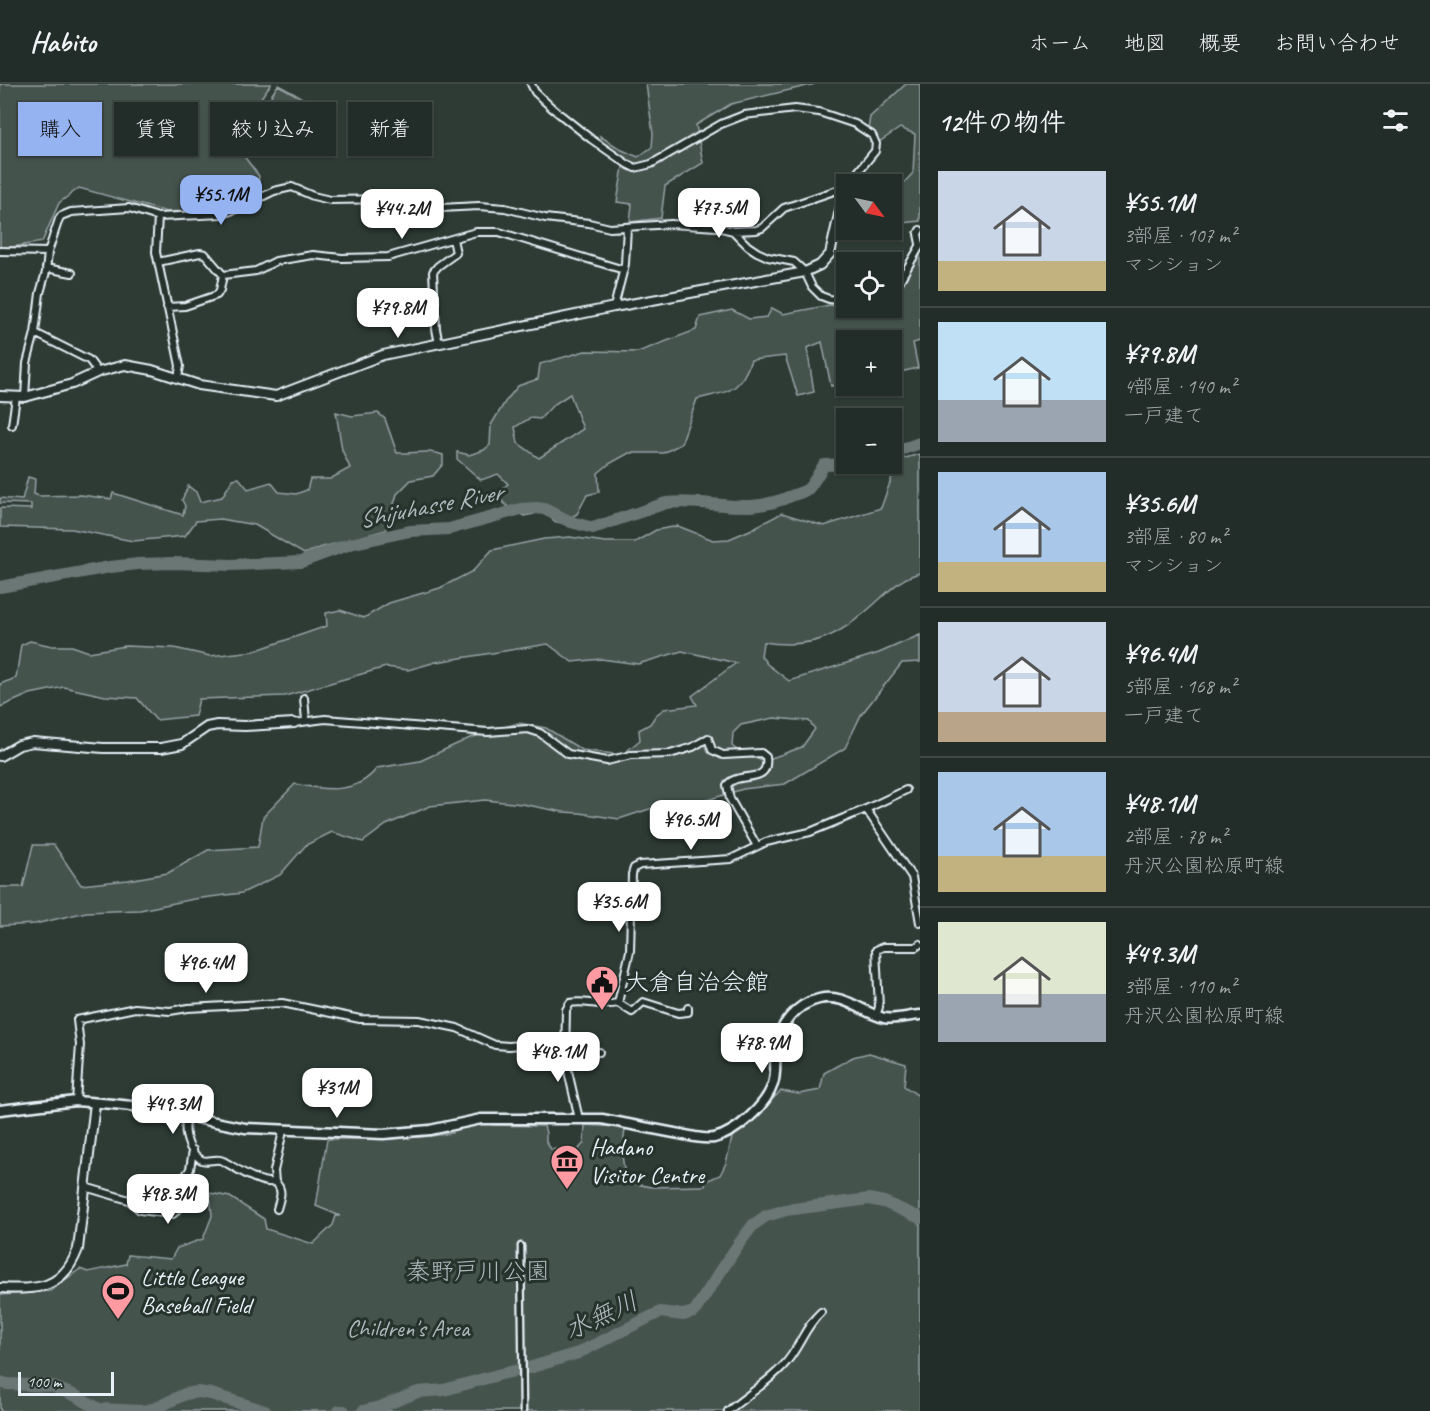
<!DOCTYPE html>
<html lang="ja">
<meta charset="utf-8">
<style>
:root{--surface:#222c28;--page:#2e3834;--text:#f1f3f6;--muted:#a2a7a8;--line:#3f4845;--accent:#95b2f1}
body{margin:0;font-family:Caveat,"Klee One",sans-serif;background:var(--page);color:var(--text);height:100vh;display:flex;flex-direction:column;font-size:22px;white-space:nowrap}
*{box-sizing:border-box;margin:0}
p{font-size:20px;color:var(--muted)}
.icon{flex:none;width:33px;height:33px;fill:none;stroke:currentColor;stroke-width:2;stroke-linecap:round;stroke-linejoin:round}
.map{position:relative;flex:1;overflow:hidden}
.sheet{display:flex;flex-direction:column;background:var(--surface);width:510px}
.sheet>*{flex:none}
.banner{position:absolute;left:18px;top:18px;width:570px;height:54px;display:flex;gap:12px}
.needle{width:39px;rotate:123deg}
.fabs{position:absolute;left:836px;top:90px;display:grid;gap:12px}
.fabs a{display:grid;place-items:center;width:66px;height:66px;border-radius:0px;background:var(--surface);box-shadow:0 2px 4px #0004,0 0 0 2px var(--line);font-size:30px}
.scale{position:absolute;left:18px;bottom:15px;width:96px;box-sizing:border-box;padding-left:6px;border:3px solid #e8f1f8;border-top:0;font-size:16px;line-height:21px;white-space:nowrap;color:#e8f1f8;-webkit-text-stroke:4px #26332d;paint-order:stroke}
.price{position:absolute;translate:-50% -51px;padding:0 14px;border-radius:12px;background:#fff;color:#222;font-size:20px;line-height:39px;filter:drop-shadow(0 2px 3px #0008)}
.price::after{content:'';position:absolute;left:50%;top:36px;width:18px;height:14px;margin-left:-9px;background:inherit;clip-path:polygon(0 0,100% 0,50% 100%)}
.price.active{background:var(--accent);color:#111}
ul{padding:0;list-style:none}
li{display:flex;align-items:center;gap:18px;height:150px;padding:0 18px}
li+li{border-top:2px solid var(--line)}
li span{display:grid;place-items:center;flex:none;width:168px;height:120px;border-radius:0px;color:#555}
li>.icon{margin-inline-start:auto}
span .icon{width:72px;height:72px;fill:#fffc;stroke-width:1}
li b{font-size:26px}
h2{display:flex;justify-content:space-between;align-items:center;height:72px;padding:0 18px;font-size:26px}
.chip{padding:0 21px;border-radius:0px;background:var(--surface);box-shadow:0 2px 4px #0004,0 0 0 2px var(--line);font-size:21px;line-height:54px}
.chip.active{background:var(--accent);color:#111}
header{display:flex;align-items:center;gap:36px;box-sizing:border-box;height:84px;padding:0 30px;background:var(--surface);border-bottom:2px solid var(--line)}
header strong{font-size:28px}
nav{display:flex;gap:33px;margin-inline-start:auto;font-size:21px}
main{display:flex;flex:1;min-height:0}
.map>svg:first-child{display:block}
.green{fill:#45524e;stroke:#96a2a3;stroke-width:1.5;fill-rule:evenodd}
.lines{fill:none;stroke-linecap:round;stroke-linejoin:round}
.river{stroke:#6b7775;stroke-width:12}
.pedestrian-casing{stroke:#e8f1f8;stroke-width:9}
.minor-casing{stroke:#e8f1f8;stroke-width:10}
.tertiary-casing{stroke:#e8f1f8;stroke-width:12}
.secondary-casing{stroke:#e8f1f8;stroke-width:13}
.pedestrian{stroke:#26332d;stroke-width:4.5}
.minor{stroke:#26332d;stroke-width:6}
.tertiary{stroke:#26332d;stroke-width:8}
.secondary{stroke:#26332d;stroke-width:8}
.labels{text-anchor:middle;stroke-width:6;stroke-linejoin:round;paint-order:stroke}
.poi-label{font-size:24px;fill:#e8f1f8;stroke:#26332d;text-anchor:start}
.park-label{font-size:24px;fill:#afb9bc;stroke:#26332d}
.water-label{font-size:26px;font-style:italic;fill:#b0babd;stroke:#26332d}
</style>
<header>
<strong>Habito</strong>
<nav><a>ホーム</a><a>地図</a><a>概要</a><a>お問い合わせ</a></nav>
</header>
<main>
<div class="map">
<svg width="920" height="1327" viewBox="0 0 920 1327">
<rect width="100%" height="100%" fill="#2e3b35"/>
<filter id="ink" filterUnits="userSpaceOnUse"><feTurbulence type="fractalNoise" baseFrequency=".0167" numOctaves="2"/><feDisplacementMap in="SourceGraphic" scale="12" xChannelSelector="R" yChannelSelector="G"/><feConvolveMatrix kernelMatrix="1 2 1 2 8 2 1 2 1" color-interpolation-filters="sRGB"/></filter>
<g filter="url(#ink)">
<path class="green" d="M0,0H271L260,15L224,46L259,92L257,111L229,125L167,128L79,104L59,119L42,158L0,165Z
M646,0H815L731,20L696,41L703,79L665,102L661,134L630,138L632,120L617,118L623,83L629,80L602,58L600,52L622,66L638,73L652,63L653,50Z
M906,0H920V137L901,139L899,104L913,89L915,50L900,44L879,58L868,45L870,33Z
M278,1L324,26L289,61L275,32L263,24Z
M920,167V257L913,259L918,284L891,290V256H846V299L831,302L822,258L807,264L814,308L798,312L785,272L751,276C739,310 728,307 697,315L681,360L663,369H629L609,380L598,389L599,408L587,411L577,430L561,439L553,437L548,424L543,421L534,430L524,432L509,424L495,410L508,400L498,390L481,396L457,375V368L469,371L484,366L490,361L491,341L505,318L518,302L538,295L540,280L585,267L638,268L696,246L700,233L732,226L749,235L767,233L772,224L783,230L830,221L847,224H891V214L897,211ZM570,310L583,345L539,374L518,359L515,343L530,334L540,335L553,321Z
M336,328L352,332L378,329L385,335L397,369C412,370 429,365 443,371V380L433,392L411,396L397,410L386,446L319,464L304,470L255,441L220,435L196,437L185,452L133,457L72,445L0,443V424L31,425V420L0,419V414L22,416L28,393L35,395L34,410L39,412L81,411L111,415L113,409L183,431L185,422L182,416L188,402L196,408L200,418L222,413L233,395L239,394L248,405L271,398L279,408L296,410L307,406L310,395H330L350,384L342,366Z
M920,370V489C903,493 893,503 881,514C842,550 818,566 763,558L761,572L767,580L789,597L879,569L920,551V578L902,579L861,631L845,664L785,700L743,705L704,717L665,720L619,735L580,729L563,728L522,720L485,716L430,722L386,741L363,758L332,748L306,761L280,791L242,809L194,815L140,826L86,828L35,840L0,842V803H23L33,761H54L81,801L128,796L168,789L208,766L258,763L263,733L295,700C324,706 357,711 377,684L420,677L470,654L518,639L546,644L582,666L622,671L640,656L639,646L650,640L656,631L664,625L697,621L692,612L736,579L682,567L638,580L601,575L572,578L548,560L436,578L408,586L386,583L285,612L199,615L195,632L156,636L137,614L105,612L64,603L30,610L0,623V600L16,594L21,561L30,557L52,562H72L89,568L126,562L174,564L210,572L254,567L327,542L326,529L340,526L364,534L389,519L440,504L473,487L492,466L544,455L570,453L605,458H635L656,446L678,442L713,456L729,455L750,446L782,429L824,442L881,424L898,376ZM774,634L809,637L815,645L802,663L766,676L746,673L732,662L733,649L741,641Z
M869,969L906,980L904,1002L920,1013V1327H0V1211L50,1207L80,1185L88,1188L126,1180L128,1171L171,1175L177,1164L203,1155L212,1132L210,1109L230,1113L264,1135L266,1145L313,1160L333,1141L336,1132H340L316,1122L327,1055C370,1055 410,1056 452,1049V1045L492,1037V1041L544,1042L546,1049V1058L551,1065L578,1066L584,1059L585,1041L620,1043L625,1045L622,1071L626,1098L651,1103L703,1102H705L706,1097L720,1091L726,1079L732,1054L781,1007L799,1010L820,1006L824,989L853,973Z"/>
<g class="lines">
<path class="river" d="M891,369L920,359
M0,503L110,483L138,480L174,479L231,481L301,478L350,460L410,447L449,445L521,425L536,424L544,425L571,438L593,444L666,419C712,414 744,433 791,412C796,410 804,408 808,405C814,399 819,388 824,381L850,380
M0,1298L7,1300L51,1302L76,1312L99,1325L142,1327L156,1324L185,1310L198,1308L211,1310L265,1327
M339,1327H344
M363,1327L380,1323L418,1308L444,1306L501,1290L529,1284L578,1269L660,1228L683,1231L694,1228L738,1161L753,1141L766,1132L786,1126L869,1115L884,1118L920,1134"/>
<defs>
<path id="pedestrian" d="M521,1162L523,1327"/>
<path id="minor" d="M531,0L535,8L552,24L591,55L627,80L635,84L651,80L721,40L744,31L795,25L819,28L855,40L872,51L876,60L875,67L848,100
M158,133L156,168L180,282L178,294
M920,146L918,150L920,160
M733,147L756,146L762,144L784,124L846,103
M0,167L48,168
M158,178L200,169L205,170L223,191L220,206L217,211L185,222L167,223
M46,184L72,189
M223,191L256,187L276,177L313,171L342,174L388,173L476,148H499L624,186
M891,209L895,205L920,162
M614,223L625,180L627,143
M35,249L89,276L98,288
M439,260L436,245L433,188L438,182L456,169L453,155
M25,313L27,279L35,249L40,209L46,188L48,168L59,135L61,132L71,128L129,124L158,133L222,130L239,124L274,107L292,103L313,112L330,116L392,115L440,124L479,122L505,124L545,134L589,139L610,144L671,140L717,143L733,147L748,162L757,168L768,173L794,178L805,188L812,203L821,212L829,215L846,217
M12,341L16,313
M304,614L306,637
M294,639L325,635L488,648L528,645L540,649L568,670L607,677L631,671L670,670L693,663L708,654L712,666L723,671L761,669L766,673C770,702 739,686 727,701L730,715L757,762
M866,725L906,706
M618,919L630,867L632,790L634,784L640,781L731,775L766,758L810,748L866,725L912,793L920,839
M876,932L879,923L876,866L883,863H916L920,860
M565,969L599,968
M76,1017L80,961L77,936L135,924L170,927L188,924L282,919L360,935L419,936L457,944L495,961L509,962L565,957
M187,1032C183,1047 187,1066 200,1075C207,1080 215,1073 223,1077C236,1084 260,1101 275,1098
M579,1035L565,974L566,926L570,919C586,916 601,923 618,919L632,928L643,918L678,929L688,928V924
M85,1103L129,1116L140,1126L173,1130L178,1125L177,1105L190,1085L193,1066
M277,1125C280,1114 284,1106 275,1098L274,1087L283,1047
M728,1327C746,1312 767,1299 783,1282C799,1266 804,1243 821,1228"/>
<path id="tertiary" d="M0,312L25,313L72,300L98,288L125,281L152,286L199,301L276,312L383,271L614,223L805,188L820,181L830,170L845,104
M0,672L19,661L33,658L103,664H161L182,660L207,643L217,641L245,642L294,639
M0,1204C38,1206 63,1205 78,1165L95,1019"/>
<path id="secondary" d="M0,1026L76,1017L113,1020L141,1023L245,1044L383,1050L430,1046L481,1035H602L695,1053C701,1054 708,1055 714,1054C736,1049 766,1022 773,1000C777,988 774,976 776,964C779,941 796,920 819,915C844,909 861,928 884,934C895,936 908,932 920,931"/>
</defs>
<use href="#pedestrian" class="pedestrian-casing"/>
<use href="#minor" class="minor-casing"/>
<use href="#tertiary" class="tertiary-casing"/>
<use href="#secondary" class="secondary-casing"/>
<use href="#pedestrian" class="pedestrian"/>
<use href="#minor" class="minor"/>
<use href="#tertiary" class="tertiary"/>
<use href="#secondary" class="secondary"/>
</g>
</g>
<defs>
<symbol id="civic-pin" viewBox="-11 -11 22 30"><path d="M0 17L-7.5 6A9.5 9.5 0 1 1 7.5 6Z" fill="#ff9aa2" stroke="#26332d"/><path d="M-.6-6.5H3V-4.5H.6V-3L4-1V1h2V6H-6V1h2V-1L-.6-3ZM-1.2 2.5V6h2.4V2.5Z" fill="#111"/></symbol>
<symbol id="museum-pin" viewBox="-11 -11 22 30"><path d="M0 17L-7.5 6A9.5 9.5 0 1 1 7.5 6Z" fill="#ff9aa2" stroke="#26332d"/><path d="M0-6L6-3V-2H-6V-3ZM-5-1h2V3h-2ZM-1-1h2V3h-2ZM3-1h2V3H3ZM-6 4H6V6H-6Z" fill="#111"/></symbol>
<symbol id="stadium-pin" viewBox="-11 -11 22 30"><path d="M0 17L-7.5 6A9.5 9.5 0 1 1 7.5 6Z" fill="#ff9aa2" stroke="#26332d"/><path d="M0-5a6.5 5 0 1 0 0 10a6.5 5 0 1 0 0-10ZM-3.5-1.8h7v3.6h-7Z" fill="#111"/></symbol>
</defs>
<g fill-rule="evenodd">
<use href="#civic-pin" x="583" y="879" width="38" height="52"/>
<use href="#museum-pin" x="548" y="1058" width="38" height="52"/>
<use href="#stadium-pin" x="99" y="1188" width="38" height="52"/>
</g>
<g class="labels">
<g class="poi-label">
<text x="625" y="906">大倉自治会館</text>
<text x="590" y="1071">Hadano<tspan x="590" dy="28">Visitor Centre</tspan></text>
<text x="141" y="1201">Little League<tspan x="141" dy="28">Baseball Field</tspan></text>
</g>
<g class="park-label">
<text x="478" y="1195">秦野戸川公園</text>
<text x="408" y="1252">Children's Area</text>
</g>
<g class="water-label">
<text transform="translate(430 421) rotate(-11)" y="9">Shijuhasse River</text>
<text transform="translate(601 1231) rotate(-25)" y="9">水無川</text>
</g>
</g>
</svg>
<div class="fabs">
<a><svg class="needle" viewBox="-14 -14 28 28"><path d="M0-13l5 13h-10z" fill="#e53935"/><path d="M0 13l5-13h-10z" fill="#a2a7a8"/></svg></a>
<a><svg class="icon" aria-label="locate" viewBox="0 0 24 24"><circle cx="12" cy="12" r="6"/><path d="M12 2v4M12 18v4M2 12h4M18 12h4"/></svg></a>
<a>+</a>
<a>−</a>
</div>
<div class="scale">100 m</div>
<b class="price active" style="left:221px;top:142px">¥55.1M</b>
<b class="price" style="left:719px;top:155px">¥77.5M</b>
<b class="price" style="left:402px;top:156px">¥44.2M</b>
<b class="price" style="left:398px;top:255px">¥79.8M</b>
<b class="price" style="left:691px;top:767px">¥96.5M</b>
<b class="price" style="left:619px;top:849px">¥35.6M</b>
<b class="price" style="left:206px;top:910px">¥96.4M</b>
<b class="price" style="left:762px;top:990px">¥78.9M</b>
<b class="price" style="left:558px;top:999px">¥48.1M</b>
<b class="price" style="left:337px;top:1035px">¥31M</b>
<b class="price" style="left:173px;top:1051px">¥49.3M</b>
<b class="price" style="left:168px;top:1141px">¥98.3M</b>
<div class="banner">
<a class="chip active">購入</a>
<a class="chip">賃貸</a>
<a class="chip">絞り込み</a>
<a class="chip">新着</a>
</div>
</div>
<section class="sheet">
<h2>12件の物件<svg class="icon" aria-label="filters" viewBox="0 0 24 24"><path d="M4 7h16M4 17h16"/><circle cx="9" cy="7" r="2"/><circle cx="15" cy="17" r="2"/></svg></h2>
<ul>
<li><span style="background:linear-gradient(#c9d6e8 75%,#c2b280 0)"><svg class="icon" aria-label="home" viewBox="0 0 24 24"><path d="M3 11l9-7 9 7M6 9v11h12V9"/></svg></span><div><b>¥55.1M</b><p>3部屋 · 107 m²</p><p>マンション</p></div></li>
<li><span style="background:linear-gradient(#bfe0f5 65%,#9aa5b1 0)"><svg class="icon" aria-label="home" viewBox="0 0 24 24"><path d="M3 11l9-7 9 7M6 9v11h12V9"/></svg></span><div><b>¥79.8M</b><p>4部屋 · 140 m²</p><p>一戸建て</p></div></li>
<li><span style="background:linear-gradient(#a9c7e8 75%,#c2b280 0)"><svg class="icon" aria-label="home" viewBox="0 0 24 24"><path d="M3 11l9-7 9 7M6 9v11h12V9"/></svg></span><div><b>¥35.6M</b><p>3部屋 · 80 m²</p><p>マンション</p></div></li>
<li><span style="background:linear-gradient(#c9d6e8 75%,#b9a48a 0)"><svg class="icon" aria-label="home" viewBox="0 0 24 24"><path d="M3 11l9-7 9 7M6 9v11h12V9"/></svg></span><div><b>¥96.4M</b><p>5部屋 · 168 m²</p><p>一戸建て</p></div></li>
<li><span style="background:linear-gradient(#a9c7e8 70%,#c2b280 0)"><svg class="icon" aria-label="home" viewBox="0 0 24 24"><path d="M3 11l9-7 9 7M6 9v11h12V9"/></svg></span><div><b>¥48.1M</b><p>2部屋 · 78 m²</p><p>丹沢公園松原町線</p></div></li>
<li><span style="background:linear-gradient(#dfe7d0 60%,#9aa5b1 0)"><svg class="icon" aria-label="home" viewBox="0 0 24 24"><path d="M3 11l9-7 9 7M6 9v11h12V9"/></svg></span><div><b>¥49.3M</b><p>3部屋 · 110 m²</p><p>丹沢公園松原町線</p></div></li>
</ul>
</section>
</main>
